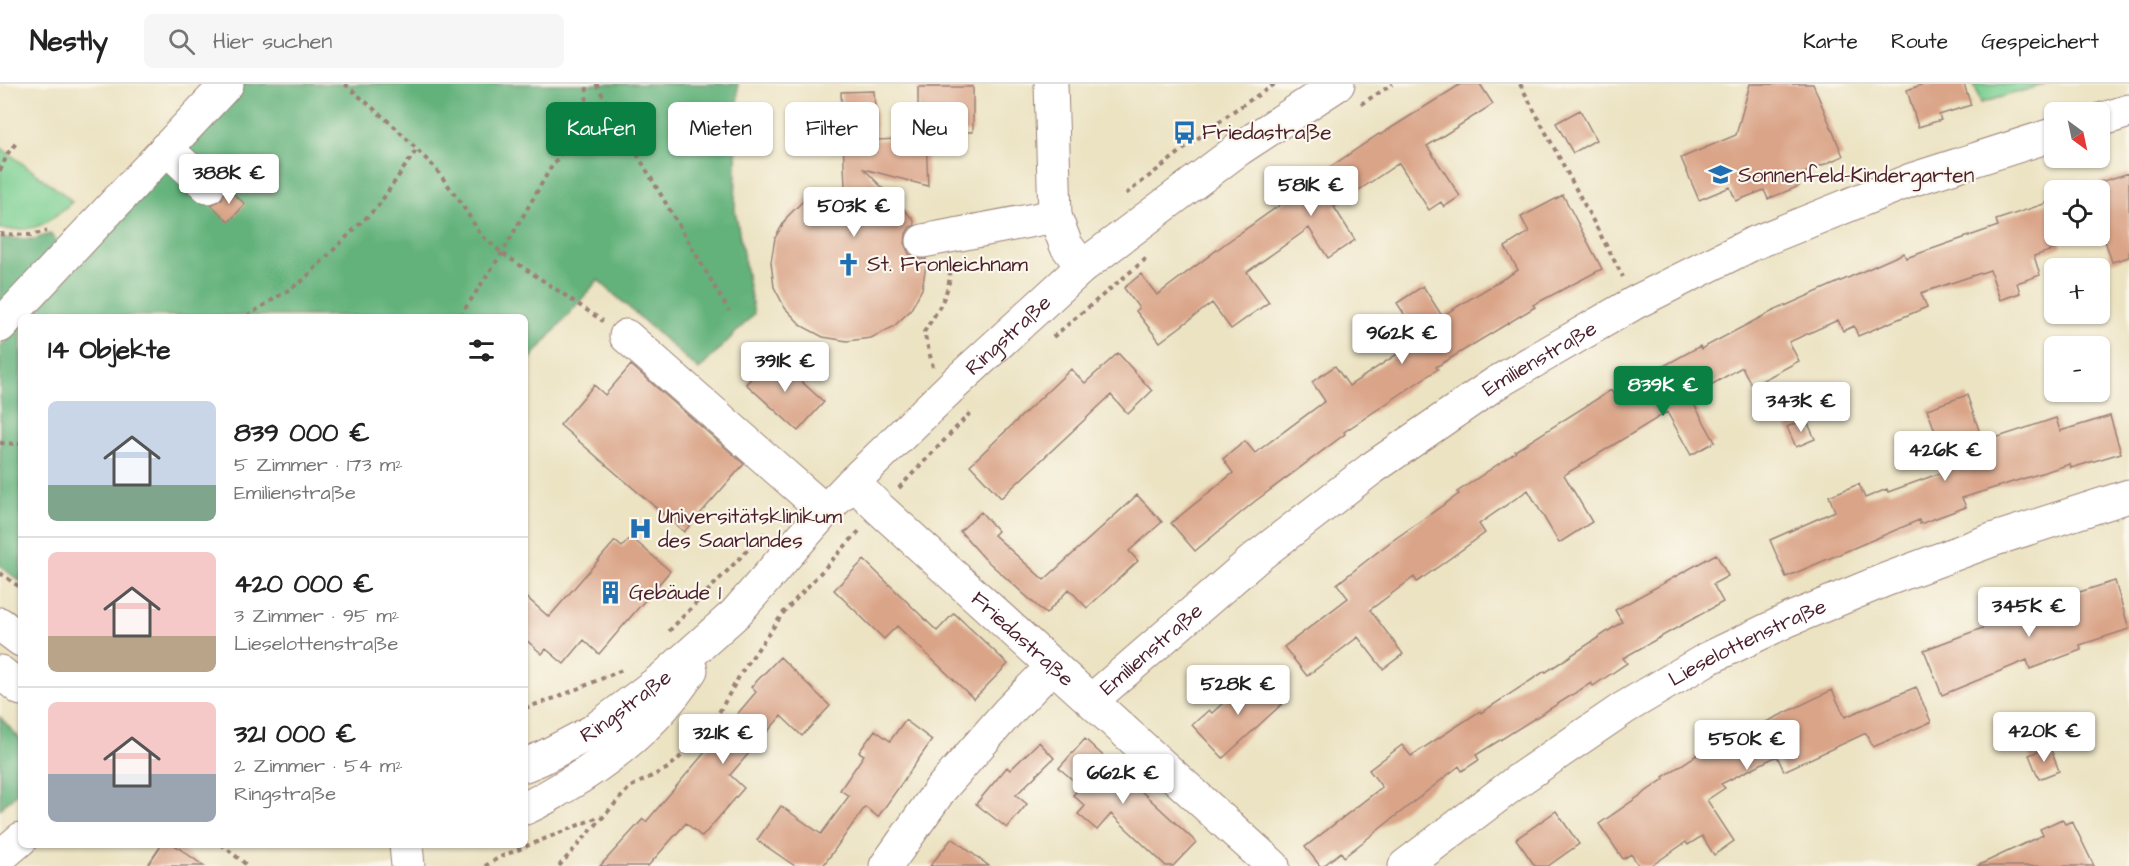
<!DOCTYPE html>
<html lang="de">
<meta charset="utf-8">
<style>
:root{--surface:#fff;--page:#f6f6f6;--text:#222;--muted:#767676;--line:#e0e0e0;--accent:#0b8043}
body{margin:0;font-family:"Architects Daughter",sans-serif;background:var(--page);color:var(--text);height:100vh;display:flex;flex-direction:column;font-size:22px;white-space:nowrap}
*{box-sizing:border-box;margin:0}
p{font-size:20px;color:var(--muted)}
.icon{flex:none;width:33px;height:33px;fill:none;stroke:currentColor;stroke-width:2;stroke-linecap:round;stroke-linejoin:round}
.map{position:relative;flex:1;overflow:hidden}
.panel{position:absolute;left:18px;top:230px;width:510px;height:534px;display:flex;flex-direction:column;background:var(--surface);border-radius:9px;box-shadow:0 2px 4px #0004}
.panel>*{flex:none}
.top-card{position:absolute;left:546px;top:18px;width:570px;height:54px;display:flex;gap:12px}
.needle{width:39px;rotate:147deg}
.fabs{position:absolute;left:2044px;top:18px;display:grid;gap:12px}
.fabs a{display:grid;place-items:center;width:66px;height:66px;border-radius:9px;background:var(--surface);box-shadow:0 2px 4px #0004;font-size:30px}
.price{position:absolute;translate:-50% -51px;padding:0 14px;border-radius:6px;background:#fff;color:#222;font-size:20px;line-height:39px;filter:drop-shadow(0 2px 3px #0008)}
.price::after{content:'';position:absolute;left:50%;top:36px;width:18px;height:14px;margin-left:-9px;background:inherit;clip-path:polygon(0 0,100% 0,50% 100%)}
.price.current{background:var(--accent);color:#fff}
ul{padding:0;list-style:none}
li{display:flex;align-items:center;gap:18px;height:150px;padding:0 30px}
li+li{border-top:2px solid var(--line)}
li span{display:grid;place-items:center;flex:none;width:168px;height:120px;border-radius:9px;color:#555}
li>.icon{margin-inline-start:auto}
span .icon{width:72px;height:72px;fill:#fffc;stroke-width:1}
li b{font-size:26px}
h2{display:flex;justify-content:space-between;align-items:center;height:72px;padding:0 30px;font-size:26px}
.chip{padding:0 21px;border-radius:9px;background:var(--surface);box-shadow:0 2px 4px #0004;font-size:21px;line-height:54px}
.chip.current{background:var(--accent);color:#fff}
header{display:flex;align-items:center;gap:36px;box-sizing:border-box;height:84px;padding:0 30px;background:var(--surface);border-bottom:2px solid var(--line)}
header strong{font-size:28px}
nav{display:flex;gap:33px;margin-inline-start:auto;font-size:21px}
.search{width:420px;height:54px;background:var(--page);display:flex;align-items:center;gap:15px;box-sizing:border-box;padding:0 21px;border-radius:9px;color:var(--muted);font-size:22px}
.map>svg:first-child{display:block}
.green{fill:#7acf92;stroke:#62775e;stroke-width:1.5}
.forest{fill:#63b27c;stroke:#566854;stroke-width:1.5}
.building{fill:#daa488}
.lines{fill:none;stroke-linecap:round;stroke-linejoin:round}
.minor-casing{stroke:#9b8177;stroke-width:35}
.path{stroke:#9b8177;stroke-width:4;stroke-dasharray:4.5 4.5;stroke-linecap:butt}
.minor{stroke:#fff;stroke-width:33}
.labels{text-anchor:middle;stroke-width:4.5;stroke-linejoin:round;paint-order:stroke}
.poi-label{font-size:21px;fill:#4a1f2b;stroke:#fbf7ec;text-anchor:start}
.street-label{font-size:21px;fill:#4a1f2b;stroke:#fbf7ec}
</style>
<header>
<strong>Nestly</strong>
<div class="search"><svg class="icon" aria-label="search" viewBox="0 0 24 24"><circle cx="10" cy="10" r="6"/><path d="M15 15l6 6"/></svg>Hier suchen</div>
<nav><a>Karte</a><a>Route</a><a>Gespeichert</a></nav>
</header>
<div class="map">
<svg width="2129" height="782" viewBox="0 0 2129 782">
<rect width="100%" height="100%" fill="#fbf7ec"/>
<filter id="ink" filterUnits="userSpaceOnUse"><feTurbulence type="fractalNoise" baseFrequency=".0167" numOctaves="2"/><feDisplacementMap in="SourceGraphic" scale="12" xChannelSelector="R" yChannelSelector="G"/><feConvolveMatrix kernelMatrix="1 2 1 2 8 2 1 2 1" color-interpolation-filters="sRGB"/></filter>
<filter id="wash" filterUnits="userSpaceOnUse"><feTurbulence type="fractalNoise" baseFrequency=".008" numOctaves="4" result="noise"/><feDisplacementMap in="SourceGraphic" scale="24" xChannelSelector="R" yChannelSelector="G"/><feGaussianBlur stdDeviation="1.35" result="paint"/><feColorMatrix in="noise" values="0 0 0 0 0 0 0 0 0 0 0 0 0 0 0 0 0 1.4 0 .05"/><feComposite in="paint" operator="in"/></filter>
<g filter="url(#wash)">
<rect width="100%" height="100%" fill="#ece3c3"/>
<path class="green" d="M1974,0H2046L1981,19Z
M0,63L65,111L72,118C45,142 36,148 0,145Z"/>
<path class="forest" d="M244,0H738L735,126L754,230L699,286L598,196L525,281V232H28Z
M50,150L62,162L0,227V154L34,155Z
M21,240V498L0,482V263Z
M0,633L21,656V705L0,725Z"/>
<g id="blocks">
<path class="building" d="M1461,0H1480L1493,20L1427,62L1460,112L1444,123L1441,118L1429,126L1399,79L1334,123L1355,156L1328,174L1309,144L1247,188L1269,218L1231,245L1212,219L1160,258L1136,227L1139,224L1124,204L1141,190L1157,211L1226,159L1315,96L1314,94L1379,50L1380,51Z
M1750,0H1813L1843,72L1795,93L1799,102L1768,115L1764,106L1736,117L1730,103L1699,116L1681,74L1736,51Z
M1924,0H1964L1971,21L1939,31L1941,36L1918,43L1907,6Z
M918,3H973V48H918Z
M874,7L877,56L926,54L928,102L864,85L913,135L915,141L910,143L906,150L905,161L909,170L917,175H926V181L922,205L910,227L893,243L871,254L847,257L823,253L802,242L785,224L774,203L771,178L775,154L787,133L804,116L826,105L845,103L841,8Z
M1580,26L1596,56L1573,69L1556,39Z
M2129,89V173L2112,178L2100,141V98Z
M226,103L245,120L229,138L211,121L222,115Z
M1563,111L1602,185L1533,221L1535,223L1436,283L1438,285L1344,348L1345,350L1254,418L1195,467L1171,439L1233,389L1223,375L1245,357L1255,369L1325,317L1312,298L1335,282L1349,302L1420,255L1397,219L1423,202L1442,232L1518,186L1505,163L1529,148L1521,133Z
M2047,119L2055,142V152H2058L2062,163L2034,172L2040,191L2017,199L2020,209L2000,216L1990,186L1921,209L1927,223L1858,252L1854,242L1843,247L1838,236L1789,258L1799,277L1752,302L1742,283L1690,313L1715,358L1691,371L1667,328L1564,391L1592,438L1559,459L1528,406L1479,440L1485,449L1417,498L1414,493L1370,526L1403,570L1383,585L1358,553L1307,592L1284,563L1348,514L1337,500L1389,459L1459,410L1457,408L1516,368L1515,367L1611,306L1613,310L1700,262L1701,265L1769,229L1904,169L1906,174L1998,142L1996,136Z
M1118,269L1152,307L1128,330L1111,311L1001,414L970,381L1071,285L1085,299Z
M772,271L824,318L798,347L746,300Z
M631,281L744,380L684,448L560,341L594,301L605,311Z
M1967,311L1983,358L2056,334L2060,347L2110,332L2121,369L2071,384L2070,380L1962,414L1966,423L1920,440L1919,436L1786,493L1770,456L1835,427L1829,412L1859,400L1865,414L1887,405L1888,408L1949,386L1927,325Z
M1806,335L1815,355L1796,363L1787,343Z
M1137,411L1162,438L1129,467L1138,477L1087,524L1069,505L1046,530L985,475L960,447L981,428L998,447L994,451L1044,496Z
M631,453L670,487L599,570L584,556L564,580L546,565L542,570L525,555V512L549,533L615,457L622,463Z
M1716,470L1728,492L1713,500L1723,518L1623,574L1627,579L1593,602L1591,599L1476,671L1479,676L1462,687L1459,682L1344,773L1341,768L1323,782H1320L1305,763L1382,703L1369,686L1402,661L1411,672L1480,627L1481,629L1545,587L1546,588L1622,538L1615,526Z
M864,476L937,547L954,529L1008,580L974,615L897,542L884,555L834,506Z
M2115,497L2129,545L2080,561L2081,566L2030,585L2027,576L1942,611L1924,566L2073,510Z
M780,573L830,622L802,652L781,632L730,691L744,704L702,753L686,739L648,782H600L643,735L646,738L756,608L751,603Z
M1255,590L1282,620L1223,674L1192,641L1209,626L1212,629Z
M1916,603L1931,638L1873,663L1866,649L1784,687L1777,672L1721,700L1725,704L1707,716L1734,757L1714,771L1702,752L1688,761L1686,758L1651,782H1639L1631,770L1623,775L1599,740L1664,695L1663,693L1732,648L1751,639L1754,644L1832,606L1845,633Z
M905,636L932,656L878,733L865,723L823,782H795L757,756L781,722L821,750L849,712L840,706L864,671L859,668L875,646L890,657Z
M1085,655L1196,758L1173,782H1166L1111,730L1097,746L1078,730L1085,722L1073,711L1081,703L1059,684Z
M1039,658L1054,674L1016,711L1027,720L1007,744L976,720L1007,683L1010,686Z
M2050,663L2059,687L2039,695L2029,671Z
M1556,727L1579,760L1548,782H1535L1516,755Z
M2062,735L2065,740L2072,737L2094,782H1977L2043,751L2040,745Z
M952,754L989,782H930Z
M162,760H173L204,782H147Z"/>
</g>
</g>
<g filter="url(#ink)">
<use href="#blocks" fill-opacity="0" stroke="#9b8177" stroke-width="1.5"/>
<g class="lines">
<defs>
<g id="minor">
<path d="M1051,0L1055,132L1066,161L1082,183"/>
<path d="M2100,36L2129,27"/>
<path d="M166,64L208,103"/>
<path d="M923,157L1055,132"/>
<path d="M0,242L227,0"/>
<path d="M626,252L825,427"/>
<path id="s1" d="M853,398L880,425L1273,782"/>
<path d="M0,540L21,556"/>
<path d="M0,588L21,605"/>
<path id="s2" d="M1092,616L1257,473L1371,385L1496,299L1636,218L1752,160L1911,96L2055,50"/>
<path id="s3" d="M525,681L542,674L593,647L662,595L735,530L825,427L853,398L951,303L1082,183L1239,65L1338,0"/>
<path d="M525,724C538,719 550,711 562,704C614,674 659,637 691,586"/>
<path d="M406,760L408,782"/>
<path d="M0,773L21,755"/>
<path d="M886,782L940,706L1007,629L1053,582"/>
<path id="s4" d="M1405,782L1520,695L1624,624L1707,575L1788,536L1885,496L1992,456L2129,412"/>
</g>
</defs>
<use href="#minor" class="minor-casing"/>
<path class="path" d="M345,0L396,44L436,85L459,116L481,151L502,169L603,237
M596,0L729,227
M1520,0L1623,193
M1361,20L1393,0
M0,87L8,69L17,58
M1126,110L1232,28L1275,0
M0,150L31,151L47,147
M247,232L301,198L378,122L417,65
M460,232L502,169L550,85L586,33L587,0
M1053,253L1148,173
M933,283L924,248C936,229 954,204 949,181
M0,359L21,360
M899,404L972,327
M0,489L21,504
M669,547L764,449
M525,624L558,613L622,586
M221,760L248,782
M485,782L500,773L601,732
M559,782L630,703L668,684L698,657L717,632L741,589L784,528L861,445"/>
<use href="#minor" class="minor"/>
</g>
</g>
<defs>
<symbol id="bus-bare" viewBox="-9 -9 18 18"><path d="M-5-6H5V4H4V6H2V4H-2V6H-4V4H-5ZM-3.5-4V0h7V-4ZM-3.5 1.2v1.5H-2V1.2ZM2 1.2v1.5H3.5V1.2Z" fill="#1f6fb2" stroke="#fbf7ec" stroke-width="2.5" paint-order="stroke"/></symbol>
<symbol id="school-bare" viewBox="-9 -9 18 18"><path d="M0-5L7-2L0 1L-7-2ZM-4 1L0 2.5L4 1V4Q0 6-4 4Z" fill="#1f6fb2" stroke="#fbf7ec" stroke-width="2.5" paint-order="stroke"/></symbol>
<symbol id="church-bare" viewBox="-9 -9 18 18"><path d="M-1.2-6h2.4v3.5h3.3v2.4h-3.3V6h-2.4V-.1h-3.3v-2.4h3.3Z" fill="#1f6fb2" stroke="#fbf7ec" stroke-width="2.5" paint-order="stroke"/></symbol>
<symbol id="hospital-bare" viewBox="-9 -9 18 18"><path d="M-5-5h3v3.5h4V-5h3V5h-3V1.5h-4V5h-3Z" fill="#1f6fb2" stroke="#fbf7ec" stroke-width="2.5" paint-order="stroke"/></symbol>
<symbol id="building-bare" viewBox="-9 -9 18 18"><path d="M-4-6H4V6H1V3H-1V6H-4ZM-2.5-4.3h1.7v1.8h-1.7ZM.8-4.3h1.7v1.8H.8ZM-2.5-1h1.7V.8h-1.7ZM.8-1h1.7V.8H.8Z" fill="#1f6fb2" stroke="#fbf7ec" stroke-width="2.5" paint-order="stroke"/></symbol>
</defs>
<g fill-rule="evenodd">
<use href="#bus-bare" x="1168" y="32" width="33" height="33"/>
<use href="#school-bare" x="1704" y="74" width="33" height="33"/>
<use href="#church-bare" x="832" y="164" width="33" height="33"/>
<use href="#hospital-bare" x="624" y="428" width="33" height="33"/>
<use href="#building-bare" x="594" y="492" width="33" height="33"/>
</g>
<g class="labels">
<g class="poi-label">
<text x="1202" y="55">Friedastraße</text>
<text x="1738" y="98">Sonnenfeld-Kindergarten</text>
<text x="867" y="187">St. Fronleichnam</text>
<text x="658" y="439">Universitätsklinikum<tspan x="658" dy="24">des Saarlandes</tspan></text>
<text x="629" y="515">Gebäude 1</text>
</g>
<g class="street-label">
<text dy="7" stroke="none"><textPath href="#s3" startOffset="651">Ringstraße</textPath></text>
<text dy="7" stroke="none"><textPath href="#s2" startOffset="564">Emilienstraße</textPath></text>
<text dy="7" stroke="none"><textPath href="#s1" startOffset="231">Friedastraße</textPath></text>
<text dy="7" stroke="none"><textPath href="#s4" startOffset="410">Lieselottenstraße</textPath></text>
<text dy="7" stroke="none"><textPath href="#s2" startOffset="78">Emilienstraße</textPath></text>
<text dy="7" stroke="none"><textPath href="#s3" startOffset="117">Ringstraße</textPath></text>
</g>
</g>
</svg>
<div class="fabs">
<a><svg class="needle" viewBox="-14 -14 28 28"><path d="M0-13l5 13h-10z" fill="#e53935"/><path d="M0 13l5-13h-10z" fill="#767676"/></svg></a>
<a><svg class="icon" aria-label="locate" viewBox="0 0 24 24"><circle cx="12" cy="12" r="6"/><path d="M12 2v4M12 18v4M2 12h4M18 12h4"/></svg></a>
<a>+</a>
<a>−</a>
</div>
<b class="price" style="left:229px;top:121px">388K €</b>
<b class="price" style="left:1311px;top:133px">581K €</b>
<b class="price" style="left:854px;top:154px">503K €</b>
<b class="price" style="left:1402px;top:281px">962K €</b>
<b class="price" style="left:785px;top:309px">391K €</b>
<b class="price current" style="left:1663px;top:333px">839K €</b>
<b class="price" style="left:1801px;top:349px">343K €</b>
<b class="price" style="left:1945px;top:398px">426K €</b>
<b class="price" style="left:2029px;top:554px">345K €</b>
<b class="price" style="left:1238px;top:632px">528K €</b>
<b class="price" style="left:2044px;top:679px">420K €</b>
<b class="price" style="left:723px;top:681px">321K €</b>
<b class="price" style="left:1747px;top:687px">550K €</b>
<b class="price" style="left:1123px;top:721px">662K €</b>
<div class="top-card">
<a class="chip current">Kaufen</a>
<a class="chip">Mieten</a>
<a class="chip">Filter</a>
<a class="chip">Neu</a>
</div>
<section class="panel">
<h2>14 Objekte<svg class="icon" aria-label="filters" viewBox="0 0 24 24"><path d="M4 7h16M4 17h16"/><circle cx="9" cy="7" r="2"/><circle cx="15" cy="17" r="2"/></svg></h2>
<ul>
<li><span style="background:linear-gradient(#c9d6e8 70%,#7fa58c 0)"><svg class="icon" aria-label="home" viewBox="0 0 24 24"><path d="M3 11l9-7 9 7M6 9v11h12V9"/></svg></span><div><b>839 000 €</b><p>5 Zimmer · 173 m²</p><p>Emilienstraße</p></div></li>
<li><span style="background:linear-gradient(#f6c9c9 70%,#b9a48a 0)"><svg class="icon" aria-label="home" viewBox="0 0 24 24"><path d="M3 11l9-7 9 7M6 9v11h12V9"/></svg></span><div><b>420 000 €</b><p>3 Zimmer · 95 m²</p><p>Lieselottenstraße</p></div></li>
<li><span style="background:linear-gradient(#f6c9c9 60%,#9aa5b1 0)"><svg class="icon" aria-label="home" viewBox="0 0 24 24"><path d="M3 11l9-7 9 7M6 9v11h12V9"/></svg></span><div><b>321 000 €</b><p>2 Zimmer · 54 m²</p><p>Ringstraße</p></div></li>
</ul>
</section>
</div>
